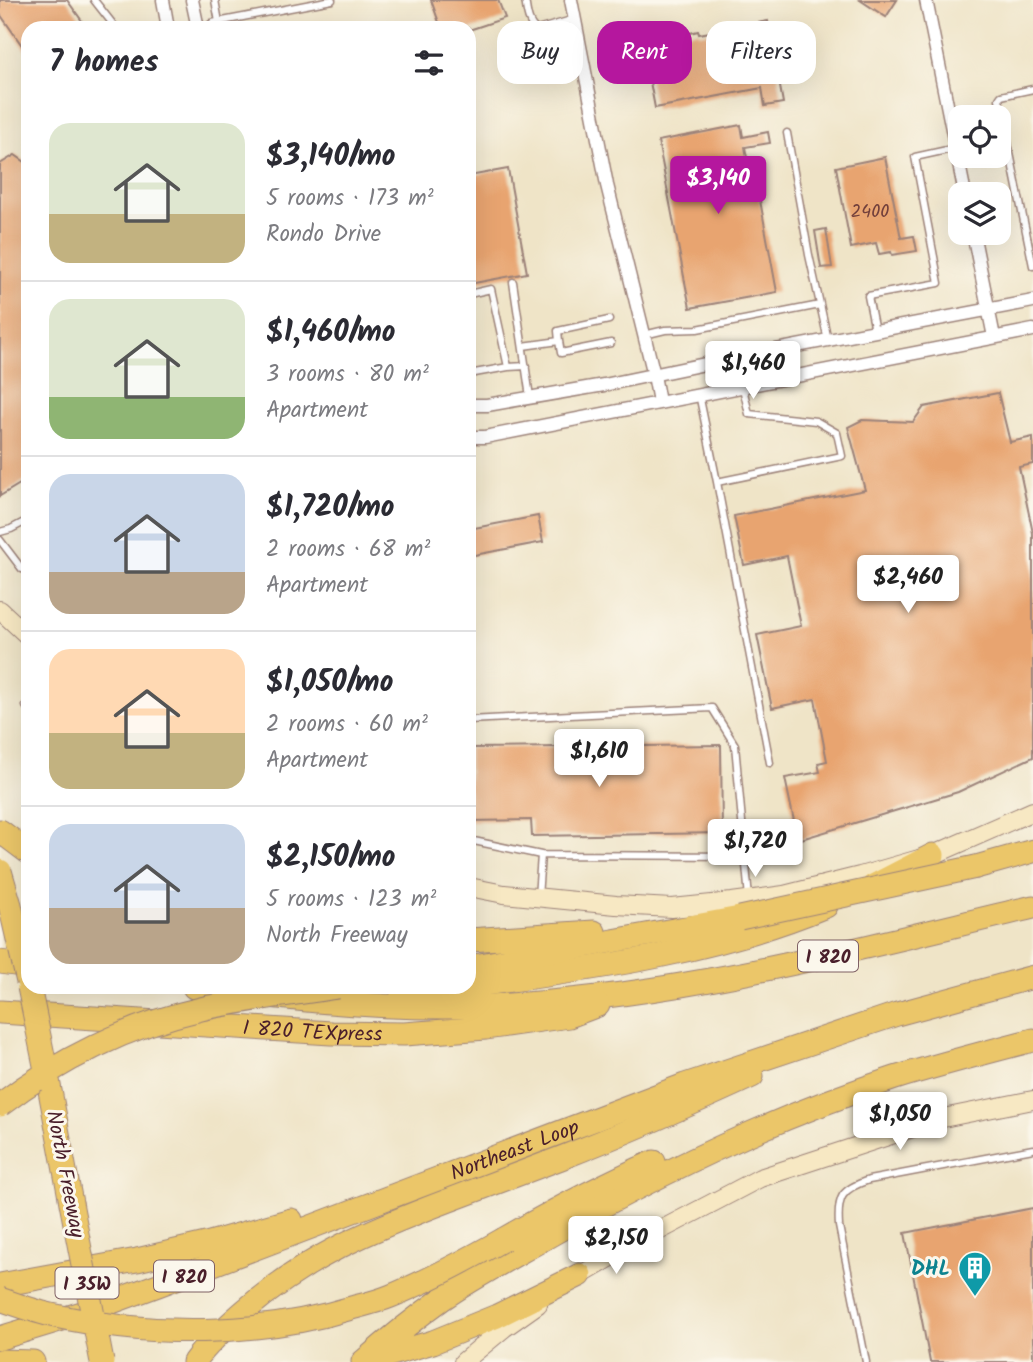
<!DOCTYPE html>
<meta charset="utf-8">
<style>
:root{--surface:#fff;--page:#f7f7f7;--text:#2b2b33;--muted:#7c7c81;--line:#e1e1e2;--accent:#b5179e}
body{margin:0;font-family:Kalam,sans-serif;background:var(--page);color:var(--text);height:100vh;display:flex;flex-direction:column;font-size:26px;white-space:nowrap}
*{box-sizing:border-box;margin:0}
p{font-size:23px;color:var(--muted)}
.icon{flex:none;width:38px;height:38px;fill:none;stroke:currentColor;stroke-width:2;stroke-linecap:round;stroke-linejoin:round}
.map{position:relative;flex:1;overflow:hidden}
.details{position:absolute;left:21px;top:21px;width:455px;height:973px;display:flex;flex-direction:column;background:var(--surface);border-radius:21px;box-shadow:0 7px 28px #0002}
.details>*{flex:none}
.hud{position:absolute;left:497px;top:21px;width:430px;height:63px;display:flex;gap:14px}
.controls{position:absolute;left:948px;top:105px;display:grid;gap:14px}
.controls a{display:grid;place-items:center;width:63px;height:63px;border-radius:14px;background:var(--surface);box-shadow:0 7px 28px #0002;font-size:35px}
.price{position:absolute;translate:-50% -60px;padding:0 16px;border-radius:7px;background:#fff;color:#222;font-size:23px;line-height:46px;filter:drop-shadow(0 2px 4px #0008)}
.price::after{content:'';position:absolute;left:50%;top:42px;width:21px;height:16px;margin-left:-10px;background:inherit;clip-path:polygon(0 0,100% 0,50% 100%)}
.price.on{background:var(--accent);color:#fff}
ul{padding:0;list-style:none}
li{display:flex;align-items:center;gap:21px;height:175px;padding:0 28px}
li+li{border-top:2px solid var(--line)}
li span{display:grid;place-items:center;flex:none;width:196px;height:140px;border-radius:21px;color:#555}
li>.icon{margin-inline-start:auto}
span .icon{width:84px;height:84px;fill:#fffc;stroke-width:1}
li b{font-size:30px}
h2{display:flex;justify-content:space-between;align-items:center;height:84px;padding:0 28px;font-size:30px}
.tag{padding:0 24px;border-radius:21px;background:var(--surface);box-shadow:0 7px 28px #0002;font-size:24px;line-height:63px}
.tag.on{background:var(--accent);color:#fff}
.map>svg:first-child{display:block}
.building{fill:#e8a470}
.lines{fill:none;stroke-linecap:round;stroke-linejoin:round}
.lane-casing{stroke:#9c8279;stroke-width:9}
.street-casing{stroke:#9c8279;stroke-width:15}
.secondary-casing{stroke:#9c8279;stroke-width:20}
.highway-casing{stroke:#9c8279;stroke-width:25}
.lane{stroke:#fff;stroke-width:6}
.street{stroke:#fff;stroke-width:12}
.secondary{stroke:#f7e8c3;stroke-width:18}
.highway{stroke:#ebc669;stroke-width:23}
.highway-bridge-casing{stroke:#9c8279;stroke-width:25;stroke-linecap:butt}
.highway-bridge{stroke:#ebc669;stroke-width:23}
.labels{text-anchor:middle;stroke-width:6;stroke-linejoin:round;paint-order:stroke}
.number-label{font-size:18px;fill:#72403c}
.shield{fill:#fbf7ec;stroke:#7f6065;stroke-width:2}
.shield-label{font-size:19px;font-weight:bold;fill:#4a1f2b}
.street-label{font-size:21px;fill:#4a1f2b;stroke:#fbf7ec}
.culture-label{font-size:21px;font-weight:bold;fill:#0d838f;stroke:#fbf7ec;text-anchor:end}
</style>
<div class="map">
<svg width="1033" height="1362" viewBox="0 0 1033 1362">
<rect width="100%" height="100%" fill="#fbf7ec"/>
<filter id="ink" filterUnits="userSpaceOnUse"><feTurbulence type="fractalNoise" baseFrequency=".0143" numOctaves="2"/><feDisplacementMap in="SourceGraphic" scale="14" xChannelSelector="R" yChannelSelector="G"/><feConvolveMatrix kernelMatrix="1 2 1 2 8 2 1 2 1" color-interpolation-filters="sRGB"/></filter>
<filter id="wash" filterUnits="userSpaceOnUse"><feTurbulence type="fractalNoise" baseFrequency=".00686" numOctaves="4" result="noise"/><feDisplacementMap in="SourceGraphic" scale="28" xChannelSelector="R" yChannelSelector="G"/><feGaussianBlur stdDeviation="1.57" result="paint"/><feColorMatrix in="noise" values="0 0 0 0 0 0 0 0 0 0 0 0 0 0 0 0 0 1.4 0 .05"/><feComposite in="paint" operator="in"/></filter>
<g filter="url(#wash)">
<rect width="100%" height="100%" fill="#efe4c7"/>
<g id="blocks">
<path class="building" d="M0,0H67L87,28H28V54L0,14Z
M431,0H498L505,18L469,30V28H441Z
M860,0H897L886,17Z
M768,21L783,103L765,106L762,88L655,108L643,45L649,44L648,40L661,37L662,41L683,37L682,35L698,31L699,34Z
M741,125L743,137L768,132L770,143L745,147L749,169L754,168L777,292L690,308L658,141Z
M15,155L28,164V479L0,496V164Z
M885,157L901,238L914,236L917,251L892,255L891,252L879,254L876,243L851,248L836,167Z
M508,169L527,273L469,284V176Z
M826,229L832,267L821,268L815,231Z
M998,393L1010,442L1033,437V464L1019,467L1033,533V757L958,792L798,840L785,778L820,772L818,763L827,761L815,699L772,708L757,635L801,626L787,556L744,565L734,516L865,490L848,427L862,420L913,422L924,407Z
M538,516L543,542L469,556V529Z
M721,745L722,833L532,836L531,820L469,821V748Z
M1033,1208V1362H930L905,1233Z"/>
</g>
</g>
<g filter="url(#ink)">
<use href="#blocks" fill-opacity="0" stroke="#9c8279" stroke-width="2"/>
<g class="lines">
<defs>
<path id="lane" d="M94,0L116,28
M215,0L219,22
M525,0C527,10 527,24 537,30L575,19
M206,28L212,23L332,0
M1033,89L1001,96L999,99L1033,266
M787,133L809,255L828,340
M513,282L530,397
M469,294L491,289L508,367
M875,331L868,296L939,283L915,157L956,148
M644,335L665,330L697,329L820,305
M559,341L561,353L611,343
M523,346L559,341L558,331L609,320
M469,374L508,367L526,366
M699,394L717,482L842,456L837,433L816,421L749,414L743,388
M717,482L770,763
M0,532L11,529L28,520
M0,540L22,569L28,571
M26,706L28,709
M469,720L712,708L735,745L749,898
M469,840L541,855L538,897
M541,855L745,856
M866,1362L839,1226C837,1197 841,1189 869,1180L1033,1149"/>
<path id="street" d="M163,0L168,28
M192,0L198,28
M571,0L607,185L654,375L659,402
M926,0L965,194
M973,233L994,337
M469,405H487L604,385L729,359L1033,301
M469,437H485L1033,330"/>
<path id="secondary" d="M0,610L28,636
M469,887L504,894L616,905L672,908L732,902L784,895L860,876L933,855L1033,811
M569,1282L630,1246L760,1178L943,1118L1033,1100
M463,1362L504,1328L538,1304"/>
<g id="highway">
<path d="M0,831L28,852"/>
<path d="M976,867L1033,851"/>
<path d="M873,886L933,855"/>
<path d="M469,940L594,932"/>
<path d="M0,962L28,966"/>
<path d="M469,967L740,918"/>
<path d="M469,986C591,969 711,954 826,906"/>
<path d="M194,987C280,998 366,1008 453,1007C651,1005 842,952 1033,907"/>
<path d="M402,995L465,987"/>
<path id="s1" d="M0,1012L331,1033L404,1034L486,1028L569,1016L598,1005"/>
<path d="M48,1080L71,1203"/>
<path d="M504,1239C553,1211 602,1185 654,1162"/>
<path d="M0,1285L137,1260L206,1244L291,1220"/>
<path id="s2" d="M0,1338L82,1313L158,1285L685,1085L897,1014L1033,977"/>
<path d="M371,1360L433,1342L497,1316L580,1275"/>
<path d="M0,1361L33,1362"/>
<path d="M194,1362C208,1343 225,1328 242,1313C307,1256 368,1231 447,1201C485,1187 523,1172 561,1158C626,1133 689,1105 752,1076"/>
<path d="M363,1362C388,1340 414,1319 442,1299C475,1276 516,1255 552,1234C661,1172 775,1117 895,1078C940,1064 987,1052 1033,1040"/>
</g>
</defs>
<use href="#lane" class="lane-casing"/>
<use href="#street" class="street-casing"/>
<use href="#secondary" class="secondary-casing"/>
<use href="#highway" class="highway-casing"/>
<use href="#lane" class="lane"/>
<use href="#street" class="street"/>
<use href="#secondary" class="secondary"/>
<use href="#highway" class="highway"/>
<defs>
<path id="highway-bridge" d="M0,871L10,905L28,982
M740,918L976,867
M29,987L48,1080
M0,1105C59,1060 129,1025 201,1009C246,999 292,994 338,987
M71,1203L102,1362
M0,1299C17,1305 34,1311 51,1315C150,1337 257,1337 355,1307C367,1304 379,1301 391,1296C430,1280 467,1260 504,1239"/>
</defs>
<use href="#highway-bridge" class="highway-bridge-casing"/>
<use href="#highway-bridge" class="highway-bridge"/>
</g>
</g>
<defs>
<symbol id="building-pin" viewBox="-11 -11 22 30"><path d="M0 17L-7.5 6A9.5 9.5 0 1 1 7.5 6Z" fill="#0f9aa8" stroke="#fbf7ec"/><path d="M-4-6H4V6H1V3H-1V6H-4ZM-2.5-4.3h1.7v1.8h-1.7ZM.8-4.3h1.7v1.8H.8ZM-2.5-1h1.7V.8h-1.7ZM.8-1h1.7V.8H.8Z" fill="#fff"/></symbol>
</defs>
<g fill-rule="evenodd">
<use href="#building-pin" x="956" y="1249" width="38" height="52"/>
</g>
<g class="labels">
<g class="number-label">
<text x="870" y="217">2400</text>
</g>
<g class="shield">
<rect x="798" y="940.5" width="60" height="31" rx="5"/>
<rect x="154" y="1260.5" width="60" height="31" rx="5"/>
<rect x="55.5" y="1267.5" width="63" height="31" rx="5"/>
</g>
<g class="shield-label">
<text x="828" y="963">I 820</text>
<text x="184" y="1283">I 820</text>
<text x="87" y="1290">I 35W</text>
</g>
<g class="street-label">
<text dy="7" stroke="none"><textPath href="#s1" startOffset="313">I 820 TEXpress</textPath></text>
<text dy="7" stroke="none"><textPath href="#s2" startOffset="548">Northeast Loop</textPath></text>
<text transform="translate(66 1174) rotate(79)" y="7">North Freeway</text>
</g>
<g class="culture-label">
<text x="950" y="1275">DHL</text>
</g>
</g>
</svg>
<div class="controls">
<a><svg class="icon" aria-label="locate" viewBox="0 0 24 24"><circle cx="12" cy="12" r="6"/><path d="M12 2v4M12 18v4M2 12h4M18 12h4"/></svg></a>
<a><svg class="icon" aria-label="layers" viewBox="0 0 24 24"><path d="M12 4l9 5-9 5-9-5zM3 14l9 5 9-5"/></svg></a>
</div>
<b class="price on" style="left:718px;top:216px">$3,140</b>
<b class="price" style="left:753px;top:401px">$1,460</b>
<b class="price" style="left:908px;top:615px">$2,460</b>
<b class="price" style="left:599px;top:789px">$1,610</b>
<b class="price" style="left:755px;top:879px">$1,720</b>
<b class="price" style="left:900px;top:1152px">$1,050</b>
<b class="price" style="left:616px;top:1276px">$2,150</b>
<div class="hud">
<a class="tag">Buy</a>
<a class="tag on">Rent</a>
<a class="tag">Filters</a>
</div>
<section class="details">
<h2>7 homes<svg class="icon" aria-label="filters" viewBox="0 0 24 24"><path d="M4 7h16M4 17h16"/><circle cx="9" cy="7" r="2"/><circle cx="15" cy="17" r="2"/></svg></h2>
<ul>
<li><span style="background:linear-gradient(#dfe7d0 65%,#c2b280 0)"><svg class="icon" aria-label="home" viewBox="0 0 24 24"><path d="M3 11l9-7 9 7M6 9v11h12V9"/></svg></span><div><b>$3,140/mo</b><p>5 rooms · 173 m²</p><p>Rondo Drive</p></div></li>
<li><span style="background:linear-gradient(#dfe7d0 70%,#8fb573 0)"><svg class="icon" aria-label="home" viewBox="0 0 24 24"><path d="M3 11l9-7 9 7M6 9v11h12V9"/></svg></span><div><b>$1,460/mo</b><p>3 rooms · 80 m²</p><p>Apartment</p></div></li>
<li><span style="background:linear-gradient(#c9d6e8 70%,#b9a48a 0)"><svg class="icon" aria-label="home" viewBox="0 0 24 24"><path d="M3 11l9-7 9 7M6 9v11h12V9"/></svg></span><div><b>$1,720/mo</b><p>2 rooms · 68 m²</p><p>Apartment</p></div></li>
<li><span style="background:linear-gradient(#ffd9b3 60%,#c2b280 0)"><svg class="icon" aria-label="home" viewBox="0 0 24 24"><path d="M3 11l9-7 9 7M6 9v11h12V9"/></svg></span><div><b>$1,050/mo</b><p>2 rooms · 60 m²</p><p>Apartment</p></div></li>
<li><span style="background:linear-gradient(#c9d6e8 60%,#b9a48a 0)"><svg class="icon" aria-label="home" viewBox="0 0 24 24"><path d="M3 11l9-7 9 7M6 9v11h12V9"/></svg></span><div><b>$2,150/mo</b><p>5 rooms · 123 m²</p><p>North Freeway</p></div></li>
</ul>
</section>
</div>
